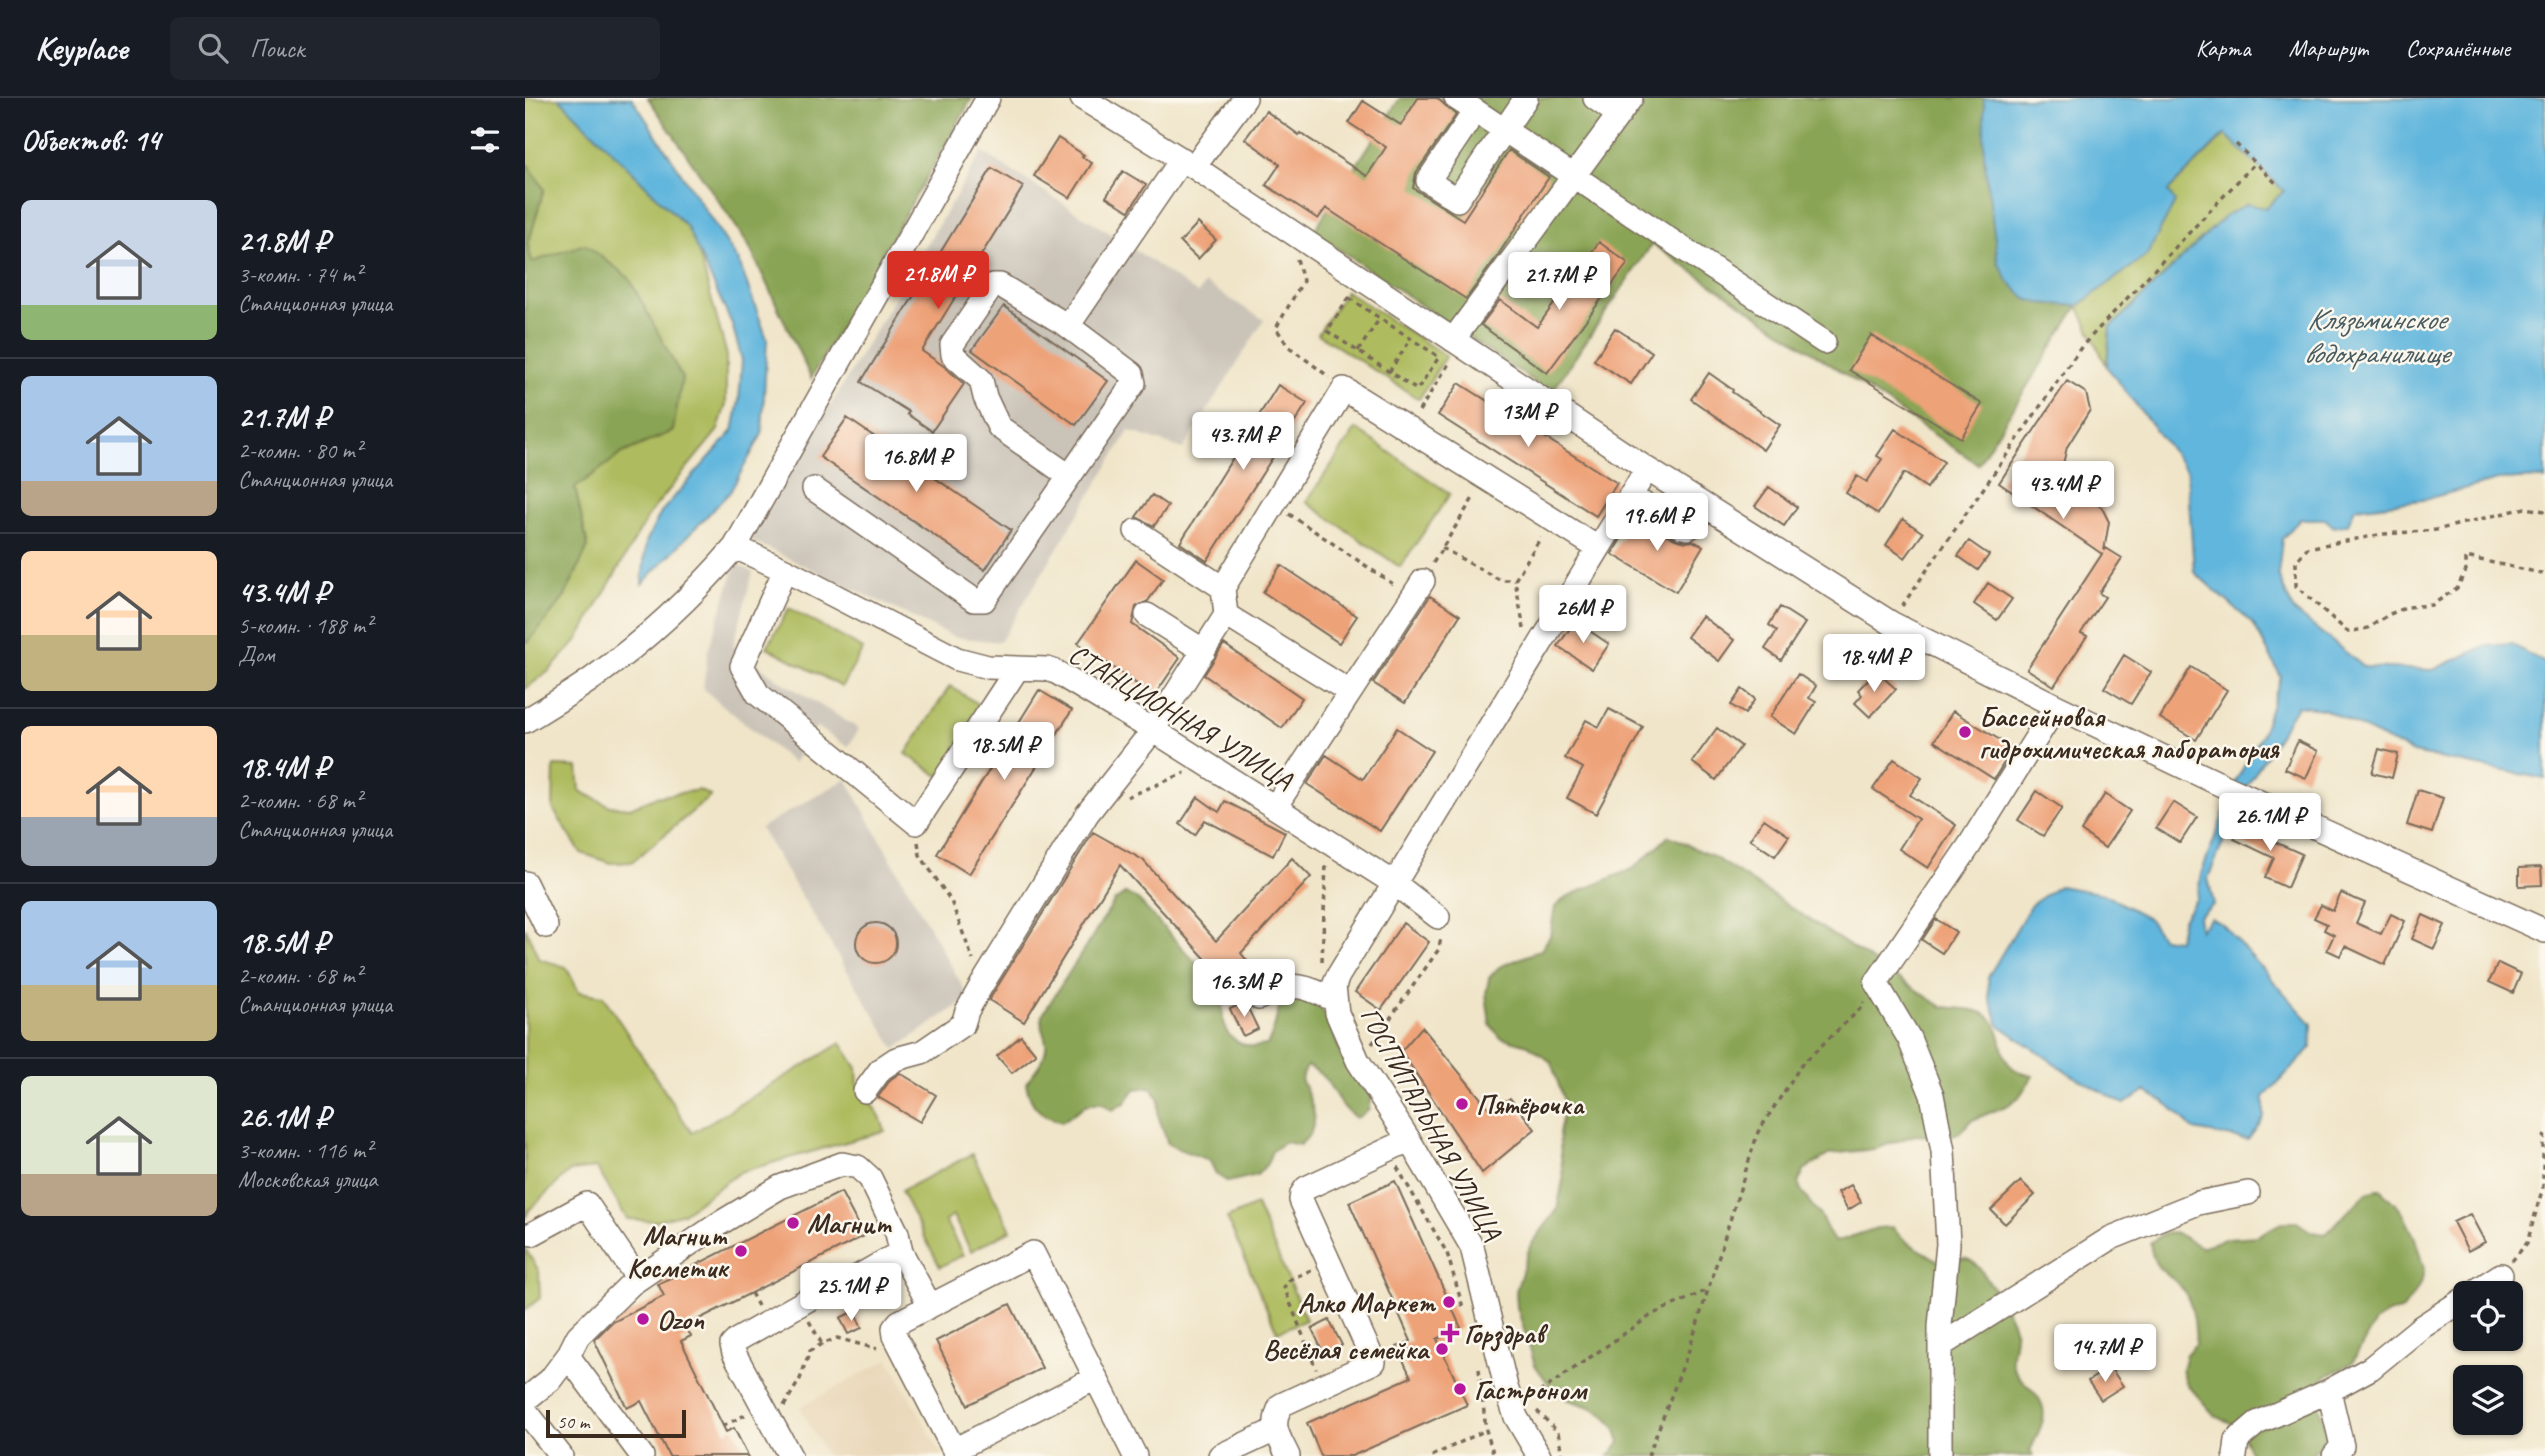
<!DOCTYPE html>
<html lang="ru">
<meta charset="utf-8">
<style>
:root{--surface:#171b24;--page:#20242c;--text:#f1f3f6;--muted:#9ea1a6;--line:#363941;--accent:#d93025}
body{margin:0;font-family:Caveat,sans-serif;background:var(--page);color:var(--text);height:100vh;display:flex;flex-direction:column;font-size:26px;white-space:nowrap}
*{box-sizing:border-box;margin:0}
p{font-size:23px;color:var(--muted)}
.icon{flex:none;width:38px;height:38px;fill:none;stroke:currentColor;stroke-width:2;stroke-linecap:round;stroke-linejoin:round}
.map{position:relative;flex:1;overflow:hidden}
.drawer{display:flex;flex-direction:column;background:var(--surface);width:525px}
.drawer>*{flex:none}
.controls{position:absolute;left:1928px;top:1183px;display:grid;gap:14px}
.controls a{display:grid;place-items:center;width:70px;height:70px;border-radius:10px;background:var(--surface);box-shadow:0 2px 5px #0004;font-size:35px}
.scale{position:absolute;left:21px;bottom:18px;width:140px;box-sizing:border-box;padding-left:7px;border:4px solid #3b2a1e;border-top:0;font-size:19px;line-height:24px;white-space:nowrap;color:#3b2a1e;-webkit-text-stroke:5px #fbf7ec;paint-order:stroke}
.price{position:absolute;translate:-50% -60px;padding:0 16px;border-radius:7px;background:#fff;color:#222;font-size:23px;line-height:46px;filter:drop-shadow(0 2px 4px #0008)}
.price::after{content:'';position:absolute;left:50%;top:42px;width:21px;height:16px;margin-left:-10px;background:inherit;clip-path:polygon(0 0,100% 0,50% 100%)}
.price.on{background:var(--accent);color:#fff}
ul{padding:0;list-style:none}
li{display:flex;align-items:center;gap:21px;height:175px;padding:0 21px}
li+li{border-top:2px solid var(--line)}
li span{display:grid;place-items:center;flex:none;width:196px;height:140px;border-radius:10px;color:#555}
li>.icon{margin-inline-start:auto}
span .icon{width:84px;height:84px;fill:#fffc;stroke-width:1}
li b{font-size:30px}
h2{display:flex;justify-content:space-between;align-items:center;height:84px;padding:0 21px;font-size:30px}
header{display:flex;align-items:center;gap:42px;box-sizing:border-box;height:98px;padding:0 35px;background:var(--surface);border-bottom:2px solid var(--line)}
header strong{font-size:33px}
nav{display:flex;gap:38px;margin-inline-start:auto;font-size:24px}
.search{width:490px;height:63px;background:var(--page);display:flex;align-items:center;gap:18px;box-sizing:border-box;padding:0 24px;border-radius:10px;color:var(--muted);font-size:26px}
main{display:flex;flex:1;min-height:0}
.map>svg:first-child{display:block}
.built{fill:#ead8ba}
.industrial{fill:#cac3b8}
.green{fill:#aebc5e;stroke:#74733e;stroke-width:2}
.forest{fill:#8aa455;stroke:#62673a;stroke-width:2}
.water{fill:#61b6dd;stroke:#4e707e;stroke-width:2}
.building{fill:#eea278}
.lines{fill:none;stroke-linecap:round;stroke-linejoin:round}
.minor-casing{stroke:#7a6b5a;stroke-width:26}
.path{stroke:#7a6b5a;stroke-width:3.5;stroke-dasharray:5 5;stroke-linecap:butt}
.minor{stroke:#fff;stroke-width:23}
.poi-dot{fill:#b5179e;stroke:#fbf7ec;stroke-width:2.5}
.labels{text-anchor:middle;stroke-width:5;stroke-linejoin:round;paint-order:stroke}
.street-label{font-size:28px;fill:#3b2a1e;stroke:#fbf7ec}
.poi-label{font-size:28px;font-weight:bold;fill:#3b2a1e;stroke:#fbf7ec;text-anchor:start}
.water-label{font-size:30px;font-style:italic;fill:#485b61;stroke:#fbf7ec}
</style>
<header>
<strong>Keyplace</strong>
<div class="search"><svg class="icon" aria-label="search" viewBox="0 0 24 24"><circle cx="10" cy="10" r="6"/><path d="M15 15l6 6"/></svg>Поиск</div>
<nav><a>Карта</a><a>Маршрут</a><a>Сохранённые</a></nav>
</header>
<main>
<section class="drawer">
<h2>Объектов: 14<svg class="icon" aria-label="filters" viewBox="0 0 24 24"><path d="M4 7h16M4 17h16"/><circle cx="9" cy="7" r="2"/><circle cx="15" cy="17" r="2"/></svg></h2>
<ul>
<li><span style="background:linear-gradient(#c9d6e8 75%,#8fb573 0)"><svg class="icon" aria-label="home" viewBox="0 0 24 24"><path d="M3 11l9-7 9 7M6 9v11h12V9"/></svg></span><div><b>21.8M ₽</b><p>3-комн. · 74 m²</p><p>Станционная улица</p></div></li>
<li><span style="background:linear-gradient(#a9c7e8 75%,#b9a48a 0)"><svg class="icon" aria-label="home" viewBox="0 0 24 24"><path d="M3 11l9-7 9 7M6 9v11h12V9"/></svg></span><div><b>21.7M ₽</b><p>2-комн. · 80 m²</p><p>Станционная улица</p></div></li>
<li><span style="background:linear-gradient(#ffd9b3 60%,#c2b280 0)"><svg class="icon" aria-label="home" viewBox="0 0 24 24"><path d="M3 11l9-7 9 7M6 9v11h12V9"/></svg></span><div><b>43.4M ₽</b><p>5-комн. · 188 m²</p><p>Дом</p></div></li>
<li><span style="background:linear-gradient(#ffd9b3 65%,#9aa5b1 0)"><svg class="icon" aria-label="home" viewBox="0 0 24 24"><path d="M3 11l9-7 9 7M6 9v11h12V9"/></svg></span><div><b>18.4M ₽</b><p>2-комн. · 68 m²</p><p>Станционная улица</p></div></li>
<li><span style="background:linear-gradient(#a9c7e8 60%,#c2b280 0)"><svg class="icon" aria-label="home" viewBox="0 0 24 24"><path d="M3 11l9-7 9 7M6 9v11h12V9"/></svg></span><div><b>18.5M ₽</b><p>2-комн. · 68 m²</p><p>Станционная улица</p></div></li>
<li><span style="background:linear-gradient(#dfe7d0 70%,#b9a48a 0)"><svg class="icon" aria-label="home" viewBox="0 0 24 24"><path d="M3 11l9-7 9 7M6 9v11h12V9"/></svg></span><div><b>26.1M ₽</b><p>3-комн. · 116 m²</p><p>Московская улица</p></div></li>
</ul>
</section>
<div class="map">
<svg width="2020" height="1358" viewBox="0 0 2020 1358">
<rect width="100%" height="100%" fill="#fbf7ec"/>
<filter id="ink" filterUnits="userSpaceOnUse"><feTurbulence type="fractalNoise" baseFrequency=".0143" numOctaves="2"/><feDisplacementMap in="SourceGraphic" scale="14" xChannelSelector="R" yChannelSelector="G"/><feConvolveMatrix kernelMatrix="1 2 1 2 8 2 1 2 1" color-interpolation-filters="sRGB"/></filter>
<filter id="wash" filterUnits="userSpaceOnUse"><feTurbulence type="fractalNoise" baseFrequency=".00686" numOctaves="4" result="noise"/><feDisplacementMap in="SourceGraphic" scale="28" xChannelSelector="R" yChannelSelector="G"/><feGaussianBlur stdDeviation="1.57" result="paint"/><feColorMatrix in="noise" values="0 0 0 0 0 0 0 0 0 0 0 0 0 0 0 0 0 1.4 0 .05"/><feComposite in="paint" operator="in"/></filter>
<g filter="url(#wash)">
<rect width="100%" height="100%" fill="#f0e5c9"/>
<path class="built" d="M364,1261L417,1358H301L275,1309Z"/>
<path class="industrial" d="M457,54L600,145L673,196L680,185L739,222L658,351L604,333L475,544L429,539L225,442Z
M211,466L228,474L208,548L251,580L334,631L323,649L291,629L268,665L178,591L183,552Z
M321,681L444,900L370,951L235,730Z"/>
<path class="green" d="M0,0H34L162,129L173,152L201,254V306L193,332L125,415L52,543L24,573L0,591V543L3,544L39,500L63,449L50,390L97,355L148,333L7,165L3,147L19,91L3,67L0,66Z
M1701,36L1759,93L1741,110L1699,119L1585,230L1582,269L1553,208L1622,157L1643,93Z
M821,193L921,258L894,301L793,236Z
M831,331L925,396L875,469L781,404Z
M264,510L338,551L317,589L242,549Z
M425,588L459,610L414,678L381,656Z
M29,668L53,669L55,693L85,708L105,710L130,699L174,692L186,698L107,764L86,765L56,755L28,711Z
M0,829L14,861L41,869L54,894L78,898L167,1035L316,945L332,970L333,988L355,1018L360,1033L215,1074L158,1115L130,1123L102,1121L72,1070L45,1073L4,1112L0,1121Z
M447,1056L486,1132L446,1153L428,1118L420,1123L438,1157L415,1169L376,1093Z
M731,1107L781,1222L752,1234L702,1120Z
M0,1150L14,1173L15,1200L0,1212Z"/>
<path class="forest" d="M123,0H447L286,280L223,146Z
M875,0H1459V58L1473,165L1501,201L1515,205L1553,208L1453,366L1127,146L1026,295L788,134Z
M0,66L3,67L19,91L3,147L7,164L60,146L104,180L157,280L148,333L97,355L50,390L63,449L39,500L3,544L0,543Z
M1144,738C1159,743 1171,753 1186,757L1416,908C1430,912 1448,909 1460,916C1488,933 1462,970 1508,978L1494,999L1483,1007L1445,1023L1435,1035L1421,1039L1390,1037L1350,1051L1305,1056L1279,1072L1273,1085C1278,1099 1288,1107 1296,1119C1301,1128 1303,1136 1310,1144L1352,1130L1368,1129C1379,1147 1398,1151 1414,1164C1424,1162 1436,1158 1445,1162C1458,1169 1488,1220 1490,1234C1491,1244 1485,1256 1487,1265C1489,1275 1495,1280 1502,1287C1529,1311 1518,1324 1505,1353L1508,1358H1084L1095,1344L1090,1330L1080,1318L1068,1310L1041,1301L1028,1292L1010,1267L992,1209L991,1193L1005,1148L1032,1112L1038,1082L1034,1035L1040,1006L1026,964L1003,947L975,939L965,926L961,896L964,880L974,869L1016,852L1025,838L1030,809L1041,799L1109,770Z
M601,795L614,803L696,892L698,921L703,936L714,945L728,949L742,947C750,934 750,922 755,907C804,887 802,930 820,963C827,975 838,986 846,998L843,1013L831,1020C806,1003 809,979 782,968L776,981C787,1007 800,1025 775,1047L760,1044L747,1053L742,1066L732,1077L703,1084L691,1076L685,1063C671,1056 657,1054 643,1046L633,1017L634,1001L626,989L610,991L600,1005L587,1012L576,1004L561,1007L537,1024C515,1018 505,1008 501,985C509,974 523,959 521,945C519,931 515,935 517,917L590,803Z
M1855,1091L1877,1113L1890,1140L1899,1171L1896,1186L1878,1211L1863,1216L1850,1224L1827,1265L1800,1279L1790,1289L1801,1337L1793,1350L1784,1358H1727L1715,1333L1704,1324L1690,1318L1662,1286L1657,1272L1661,1256L1671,1246C1670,1227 1669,1209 1659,1193C1644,1171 1630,1180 1625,1145L1636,1137L1649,1134L1676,1149L1703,1140L1732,1138L1758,1124H1772L1786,1134L1800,1136L1842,1095Z"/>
<path class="water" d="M34,0H107L214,164L242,241L237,336L205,394L117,486L121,444L136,414L208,333L214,303L217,262L207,226L162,129Z
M1459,0H2020V382L2015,380L1973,382L1897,402L1830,410L1823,426L1809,429L1800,421H1775L1757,441L1753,477L1768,512L1839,569L1908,572L1960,548L1986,546L2020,565V681L1888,655L1799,611L1772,608L1722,688L1683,780L1689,806L1673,819L1675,832L1686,820L1699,828L1787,926L1786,950L1739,999V1020L1723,1042L1669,1032L1645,1008L1620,993L1599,1006L1545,976L1474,927L1464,898L1463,879L1506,807L1534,788L1579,796L1623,820L1637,840L1653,842L1658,821L1672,800L1676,776L1711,683L1737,636L1756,579L1729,527L1669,474L1662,373L1582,269L1585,230L1699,119L1722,106L1741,110L1759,93L1700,36L1643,93L1650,104L1622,157L1553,208L1515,205L1501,201L1483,183L1473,164L1459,58Z"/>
<g id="blocks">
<path class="building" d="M893,0H912L931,17L891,75L888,90L938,122L984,52L1024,79L973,157L941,201L801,110L793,121L741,87L755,66L720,41L741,13L774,37L775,35L842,78L861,49L824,25L838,3L876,27Z
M533,40L559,57L557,59L567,65L545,100L509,78Z
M467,70L498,89L397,253L420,269L439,286L407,333L382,316L384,314L336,284Z
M598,73L621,87L604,113L581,99Z
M673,125L691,142L673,161L655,144Z
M1074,144L1103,165L1022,275L956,227L975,202L1012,229Z
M479,208L583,283L551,327L447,252Z
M1090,230L1127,254L1106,286L1069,262Z
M1346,237L1457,306L1436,340L1324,272Z
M1184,275L1208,292L1207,294L1255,327L1238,352L1166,301Z
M1542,283L1561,295L1565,312L1542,349L1538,366L1550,389L1577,410L1584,424L1579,453L1581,450L1597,460L1574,495L1580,499L1556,535L1562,538L1529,588L1502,571L1577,456L1474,385Z
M934,285L1092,385L1071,418L913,317Z
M753,287L782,305L682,463L655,445Z
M322,320L486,432L460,472L295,359Z
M1370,331L1419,364L1402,390L1379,375L1353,416L1321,395L1332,378L1342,384L1357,361L1352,358Z
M1244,389L1272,409L1259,428L1230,408Z
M627,397L643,408L629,428L611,419Z
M1110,417L1150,441L1161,444L1168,443L1178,448L1151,494L1087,456Z
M1378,421L1398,435L1380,460L1361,447Z
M1444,443L1464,457L1453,472L1433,458Z
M611,462L638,481L623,503L611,509L607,526L655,560L629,598L553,545Z
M756,467L832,518L814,545L738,494Z
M1463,485L1487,501L1472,522L1449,506Z
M905,498L935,517L880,605L848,585Z
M1255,509L1280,525L1256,562L1240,551L1252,533L1244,527Z
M1177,518L1209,542L1194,563L1162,539Z
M1050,523L1084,546L1067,571L1033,548Z
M699,546L777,600L757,630L679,577Z
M1599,557L1626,574L1606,606L1579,590Z
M1666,569L1702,592L1671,642L1635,620Z
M1351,573L1371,591L1345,619L1330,605L1337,597L1333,592Z
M1273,576L1291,588L1284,600L1291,604L1271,636L1245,619Z
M1217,591L1230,601L1220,616L1206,607Z
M514,592L547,612L444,776L412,756Z
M1084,611L1118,629L1071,716L1042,700L1058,670L1040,660L1061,622L1074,629Z
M1428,613L1488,650L1469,681L1409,643Z
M872,630L907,653L855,733L782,686L801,657L838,681Z
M1192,630L1216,648L1191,682L1167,664Z
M1773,643L1793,653L1781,680L1760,671Z
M1854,651L1873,656L1867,680L1847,675Z
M1369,661L1397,680L1385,697L1431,727L1403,770L1374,751L1393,721L1348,691Z
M1893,692L1918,700L1907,735L1882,727Z
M1512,693L1537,710L1518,738L1493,722Z
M1580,696L1605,713L1580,750L1556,733Z
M673,699L694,714L700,703L760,734L748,758L680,722L670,737L655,726Z
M1648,704L1672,719L1655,745L1631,730Z
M1239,721L1264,738L1250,758L1225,741Z
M1718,721L1736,729L1732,736L1777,756L1762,790L1740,780L1749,760L1709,741Z
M568,734L618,762L691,843L767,760L786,779L716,855L737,882L722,893L697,861L688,869L595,767L499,924L464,902Z
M2016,769L2017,787L1994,788V770Z
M1816,795L1840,805L1831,825L1856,836L1866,816L1880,823L1860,867L1820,848L1815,858L1802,852L1809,837L1799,832L1802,826L1789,820L1796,807L1808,813Z
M1898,817L1920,827L1909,851L1887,841Z
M1411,821L1431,834L1417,855L1397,842Z
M878,825L904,844L856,912L830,894Z
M331 845a20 20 0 1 1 40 0a20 20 0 1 1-40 0Z
M1973,865L1996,876L1988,895L1964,884Z
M720,904L733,931L718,938L705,911Z
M897,929L966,1013L985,1000L1010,1031L957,1075L876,953Z
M496,938L511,956L487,975L472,958Z
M375,975L411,997L395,1024L353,999L366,981Z
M870,1083L936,1230L912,1241L942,1307L827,1358H796L782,1325L886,1279L872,1249L886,1243L824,1104Z
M1496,1083L1510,1097L1480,1126L1466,1112Z
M1326,1087L1336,1104L1323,1112L1313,1094Z
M316,1094L339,1138L160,1228L166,1238L156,1243L201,1334L209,1330L223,1358H144L116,1303L102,1310L69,1242L86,1225L139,1198L133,1186Z
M1945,1116L1960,1144L1943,1153L1928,1124Z
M485,1206L517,1270L443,1307L411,1243Z
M329,1213L337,1230L323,1236L315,1220Z
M804,1222L817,1247L799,1256L787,1231Z
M1585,1269L1598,1288L1576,1302L1563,1283Z"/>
</g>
</g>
<g filter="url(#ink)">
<use href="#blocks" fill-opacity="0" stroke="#7a6b5a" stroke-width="2"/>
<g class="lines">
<defs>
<path id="minor" d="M557,0L669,69L1122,371L1366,525L1531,608L1701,689L2020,833
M931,0L1299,244
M1070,0L1094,17
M950,13L903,83L932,102L1001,0
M669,69L720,0
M543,228L475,187H468L427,247L428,257L456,282L460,299L474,329L544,378
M928,242L1106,0
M289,391L449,502H459L609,285L607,276L543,228L657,61
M1105,398L1157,429L1163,430L1168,427L1179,407
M611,433L698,490
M210,449L260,472L432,561L463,569L522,571L531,574L628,632L869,785L913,819
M260,472L217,568L233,596L391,725L492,571
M622,517L679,553
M825,594L701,517L698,490L819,291L1073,450
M0,623C23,609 47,595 68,580C121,542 168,498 210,449L463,0
M750,709L898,483
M0,785L21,828
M734,900C769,882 776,887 810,902
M340,993L356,971L371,961L397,954L438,926L442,913L456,888L562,716L628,632L701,517
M7,1136L62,1106L113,1181
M1948,1195L1976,1177
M1415,1248L1586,1140L1673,1105L1723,1095
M43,1258L117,1358
M571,1280L429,1352L370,1238L369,1230L374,1224L508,1155L610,1358
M1804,1293L1846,1270L1895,1230L1941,1200
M0,1302L25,1282L43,1258L53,1238L106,1186L192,1127L255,1089L317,1066L333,1069L345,1080L372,1135L376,1154L405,1208
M0,1312L36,1358
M265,1358L209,1255L207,1247L212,1242L293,1196L313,1190L376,1154
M695,1358L750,1332
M763,1358C753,1337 745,1329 756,1307L849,1264L776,1102L777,1096L781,1090L884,1042
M1014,1358L991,1319L981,1289L947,1149L884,1042L833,963L812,915L809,888L813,878L1122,371
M1415,1358V1228L1423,1146L1418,1053L1407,997L1384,940L1351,885L1444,748L1531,608
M1710,1358L1712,1342L1732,1325L1804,1293L1817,1348L1809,1358"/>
</defs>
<use href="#minor" class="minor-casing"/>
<path class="path" d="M1711,46L1752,86
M772,161L778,183L751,230L763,248L804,279
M824,200L914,259L892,292L802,233Z
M833,253L855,220
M864,274L886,241
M894,313L925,264
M2020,413L2000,410L1911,432L1859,436L1782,450L1771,464V488L1823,534L1843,530L1865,516L1883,509L1907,507L1932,490L1941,472V459L2020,476
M764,416L871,488
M917,450L975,482H990
M908,465L950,397
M1377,508L1557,248L1730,65
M999,531L990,482L1016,439
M602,699L660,675
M393,744L395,757L426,803L448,862
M797,863L801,766
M847,946L914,851L916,838
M872,1069L922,1155L939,1213
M1987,1163L2002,1145L2018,1089V1042L2020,1037
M786,1172L764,1182L759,1189L791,1271
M226,1195L233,1208
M284,1223L297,1246
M954,1271L961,1332L969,1358
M1006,1300L1128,1216L1183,1192
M259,1308L275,1281L285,1253L297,1246L312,1240L352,1251
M1012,1313L1033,1334L1037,1358
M198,1328L220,1317
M907,1358L961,1332
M1123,1358L1164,1252L1233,1034L1277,966L1334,912L1339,904"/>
<use href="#minor" class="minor"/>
</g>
</g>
<g class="poi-dot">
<circle cx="1440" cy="634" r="7"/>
<circle cx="937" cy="1006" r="7"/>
<circle cx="268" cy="1125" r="7"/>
<circle cx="216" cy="1153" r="7"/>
<circle cx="924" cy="1204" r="7"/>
<circle cx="118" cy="1221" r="7"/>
<path d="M921.5 1224.5h7v7h7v7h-7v7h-7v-7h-7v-7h7z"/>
<circle cx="917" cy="1251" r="7"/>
<circle cx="935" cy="1291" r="7"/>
</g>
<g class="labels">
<g class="street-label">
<text transform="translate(656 618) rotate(31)" y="10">СТАНЦИОННАЯ УЛИЦА</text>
<text transform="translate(907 1025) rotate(61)" y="10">ГОСПИТАЛЬНАЯ УЛИЦА</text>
</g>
<g class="poi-label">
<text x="1454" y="628">Бассейновая<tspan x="1454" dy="32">гидрохимическая лаборатория</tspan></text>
<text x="951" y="1016">Пятёрочка</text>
<text x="282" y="1135">Магнит</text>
<text x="202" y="1147" text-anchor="end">Магнит<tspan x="202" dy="32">Косметик</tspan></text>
<text x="910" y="1214" text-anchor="end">Алко Маркет</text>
<text x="132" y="1231">Ozon</text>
<text x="939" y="1245">Горздрав</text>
<text x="903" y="1261" text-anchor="end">Весёлая семейка</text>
<text x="949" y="1301">Гастроном</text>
</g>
<g class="water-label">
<text x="1851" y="231">Клязьминское<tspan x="1851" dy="34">водохранилище</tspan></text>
</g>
</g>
</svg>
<div class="controls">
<a><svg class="icon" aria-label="locate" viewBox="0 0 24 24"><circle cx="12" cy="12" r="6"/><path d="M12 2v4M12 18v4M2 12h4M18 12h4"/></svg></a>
<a><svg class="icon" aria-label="layers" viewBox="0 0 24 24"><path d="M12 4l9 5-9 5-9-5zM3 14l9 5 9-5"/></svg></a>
</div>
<div class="scale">50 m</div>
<b class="price on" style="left:413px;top:213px">21.8M ₽</b>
<b class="price" style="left:1034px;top:214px">21.7M ₽</b>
<b class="price" style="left:1003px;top:351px">13M ₽</b>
<b class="price" style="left:718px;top:374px">43.7M ₽</b>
<b class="price" style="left:391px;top:396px">16.8M ₽</b>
<b class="price" style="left:1538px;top:423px">43.4M ₽</b>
<b class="price" style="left:1132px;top:455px">19.6M ₽</b>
<b class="price" style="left:1058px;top:547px">26M ₽</b>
<b class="price" style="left:1349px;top:596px">18.4M ₽</b>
<b class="price" style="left:479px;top:684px">18.5M ₽</b>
<b class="price" style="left:1745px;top:755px">26.1M ₽</b>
<b class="price" style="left:719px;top:921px">16.3M ₽</b>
<b class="price" style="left:326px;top:1225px">25.1M ₽</b>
<b class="price" style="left:1580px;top:1286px">14.7M ₽</b>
</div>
</main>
